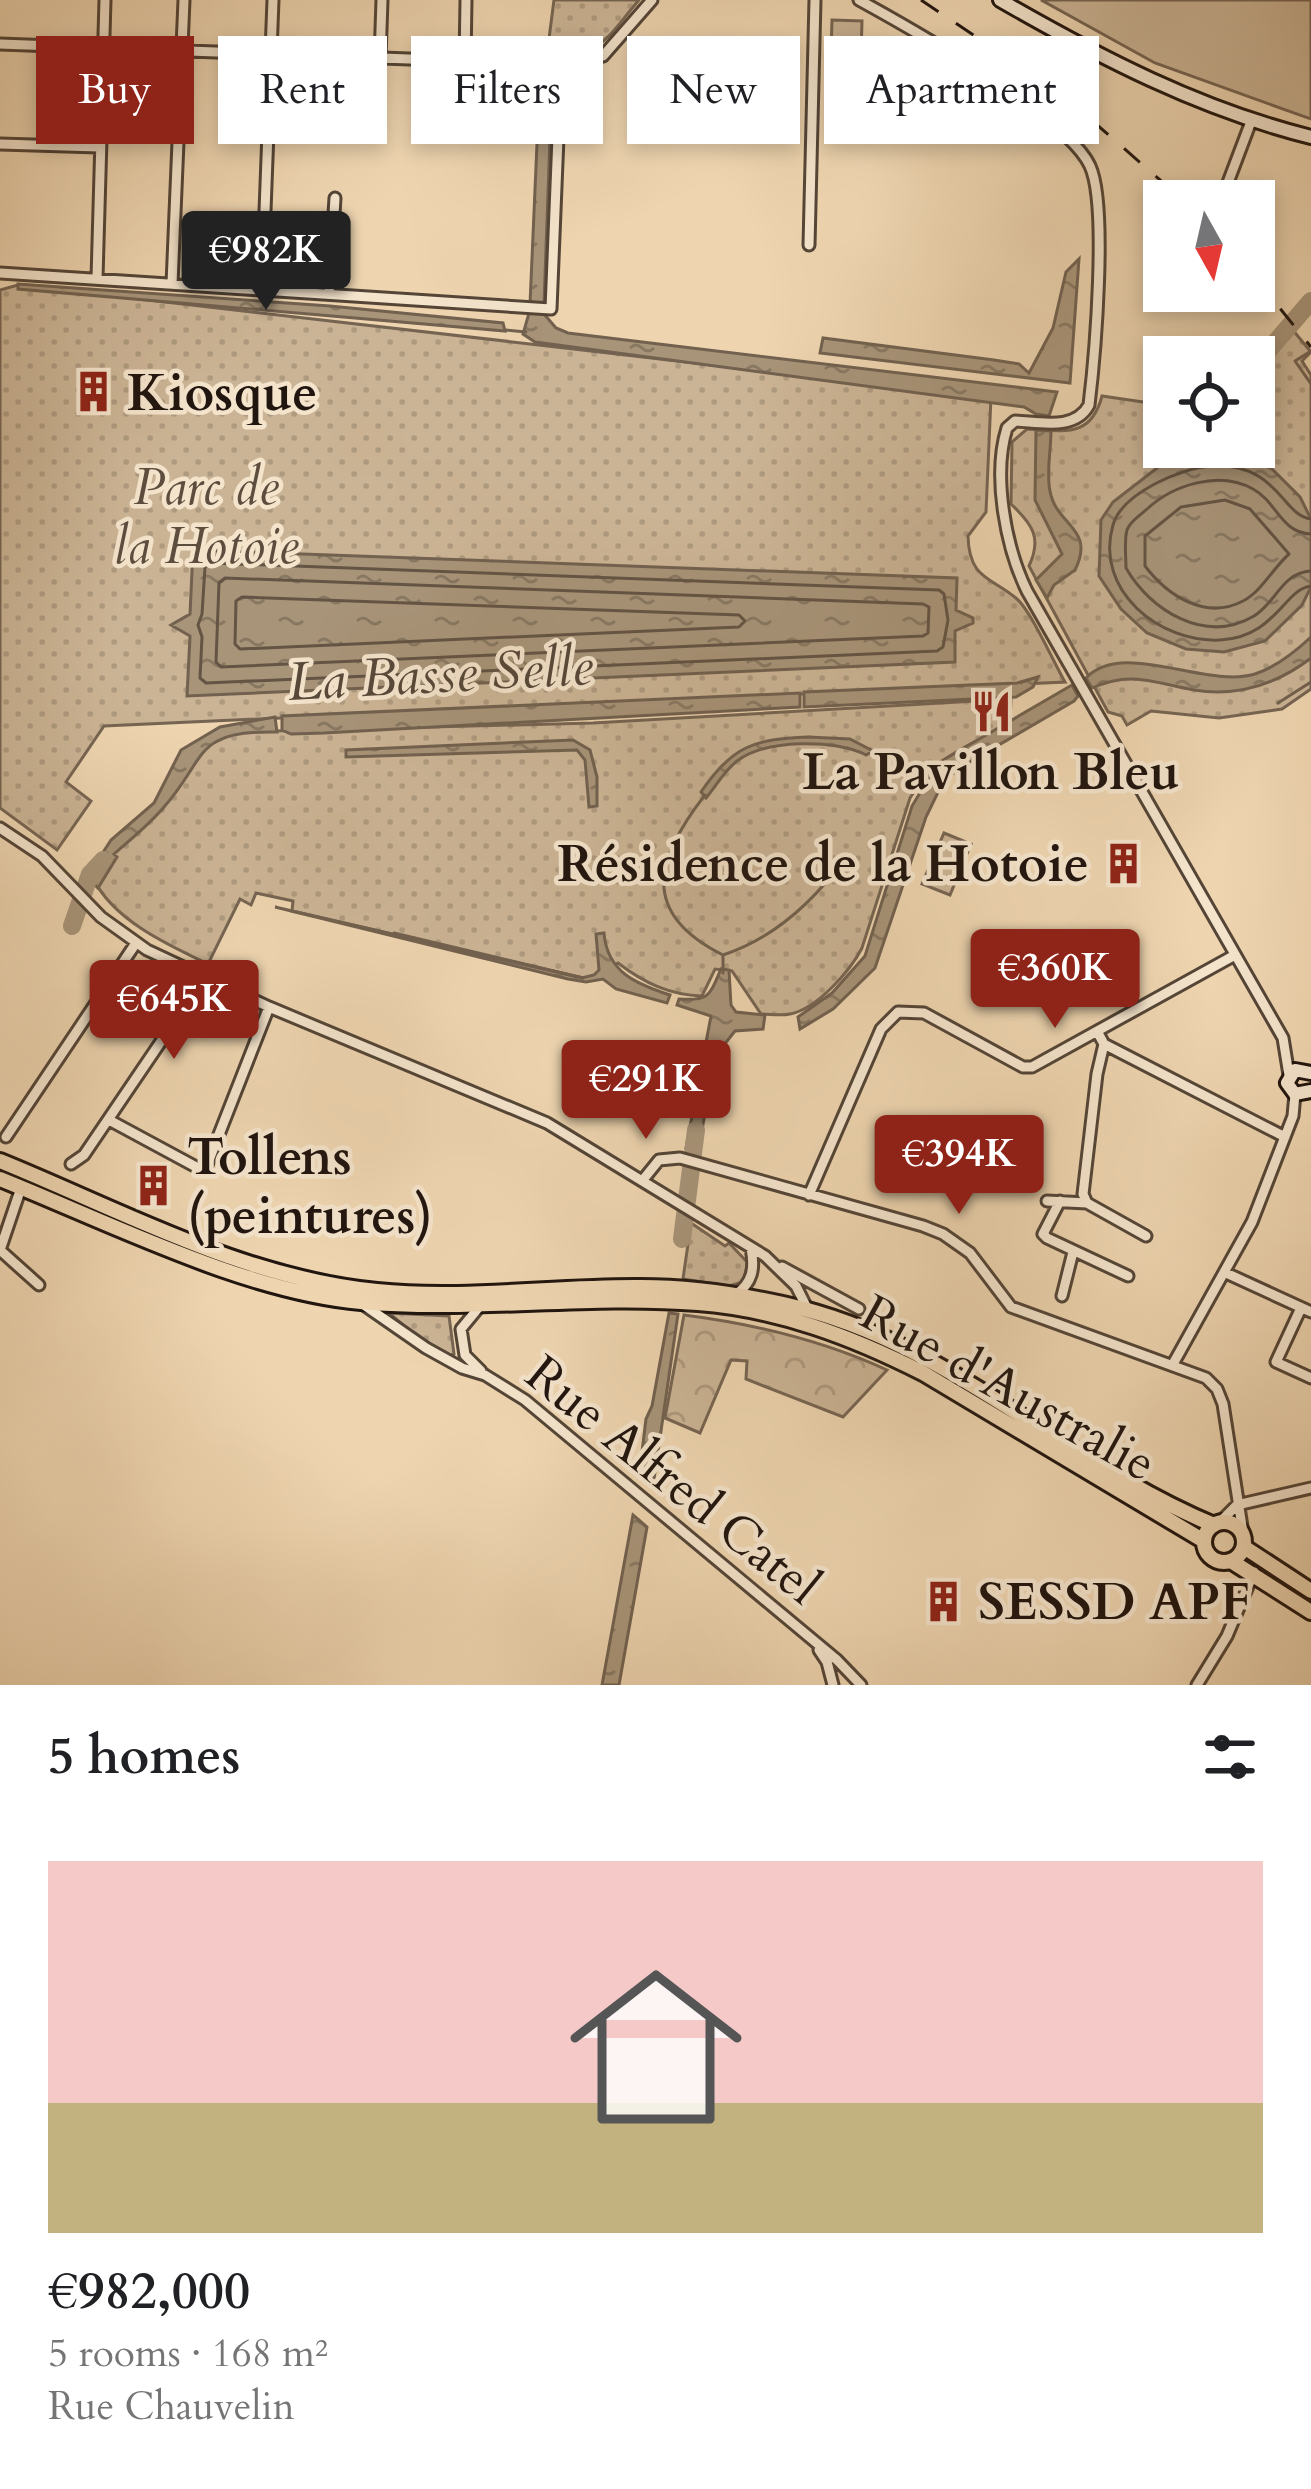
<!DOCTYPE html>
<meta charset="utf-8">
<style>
:root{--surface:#fff;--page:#f2f2f2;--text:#202124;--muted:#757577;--accent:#8f2418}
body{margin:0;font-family:Cardo,serif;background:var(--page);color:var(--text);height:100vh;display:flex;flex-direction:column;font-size:45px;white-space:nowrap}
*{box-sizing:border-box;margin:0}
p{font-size:39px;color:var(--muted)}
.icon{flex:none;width:66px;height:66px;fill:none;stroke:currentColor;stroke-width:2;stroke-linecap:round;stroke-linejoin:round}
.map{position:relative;height:1685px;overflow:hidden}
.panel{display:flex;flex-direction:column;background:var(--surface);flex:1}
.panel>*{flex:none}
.banner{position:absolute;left:36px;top:36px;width:1239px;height:108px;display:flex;gap:24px}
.needle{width:78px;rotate:172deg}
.fabs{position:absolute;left:1143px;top:180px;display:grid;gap:24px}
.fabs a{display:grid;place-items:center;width:132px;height:132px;border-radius:0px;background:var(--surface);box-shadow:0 6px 18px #0003;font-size:60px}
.price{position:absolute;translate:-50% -102px;padding:0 27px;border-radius:12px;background:var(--accent);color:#fff;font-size:39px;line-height:78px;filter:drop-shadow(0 3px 6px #0008)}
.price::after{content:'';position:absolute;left:50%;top:72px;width:36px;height:27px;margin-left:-18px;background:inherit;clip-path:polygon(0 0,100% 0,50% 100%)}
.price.current{background:#222;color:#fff}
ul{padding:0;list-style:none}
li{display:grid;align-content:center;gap:24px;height:636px;padding:0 48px}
li span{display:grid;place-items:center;height:372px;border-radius:0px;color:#555}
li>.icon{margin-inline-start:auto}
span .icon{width:216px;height:216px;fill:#fffc;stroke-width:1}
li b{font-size:51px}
h2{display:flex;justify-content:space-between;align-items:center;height:144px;padding:0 48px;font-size:51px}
.pill{padding:0 42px;border-radius:0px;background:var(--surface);box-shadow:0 6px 18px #0003;font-size:42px;line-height:108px}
.pill.current{background:var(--accent);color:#fff}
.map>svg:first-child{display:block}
.grass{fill:url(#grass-dots);stroke:#766452;stroke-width:3}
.forest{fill:url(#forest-crowns);stroke:#766452;stroke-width:3}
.garden{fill:#cbb495;stroke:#766452;stroke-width:3}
.water{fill:url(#water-ripples);stroke:#72614f;stroke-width:3}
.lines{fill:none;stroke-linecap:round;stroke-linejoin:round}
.shore{stroke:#645444;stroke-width:3}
.stream{stroke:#72614f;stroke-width:3}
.river{stroke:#a89479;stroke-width:18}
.street-casing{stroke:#544537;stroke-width:15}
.secondary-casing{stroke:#21150f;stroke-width:18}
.primary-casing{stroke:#21150f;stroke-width:20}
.street{stroke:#f4e4cc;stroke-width:9}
.secondary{stroke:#f4e4cc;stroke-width:12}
.primary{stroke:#eed5b0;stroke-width:14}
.rail{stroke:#21150f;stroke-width:3;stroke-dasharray:21 21;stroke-linecap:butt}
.labels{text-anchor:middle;stroke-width:9;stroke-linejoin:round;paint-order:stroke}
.poi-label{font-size:51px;font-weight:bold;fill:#21150f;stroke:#f4e4cc;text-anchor:start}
.park-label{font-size:51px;font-style:italic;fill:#5c4d3e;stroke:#f4e4cc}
.street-label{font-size:51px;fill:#21150f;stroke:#f4e4cc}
.water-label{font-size:54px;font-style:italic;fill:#574839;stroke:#f4e4cc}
</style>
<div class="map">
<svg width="1311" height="1685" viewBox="0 0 1311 1685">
<defs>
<pattern id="grass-dots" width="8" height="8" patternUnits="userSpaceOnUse" patternTransform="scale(3)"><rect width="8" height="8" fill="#cbb495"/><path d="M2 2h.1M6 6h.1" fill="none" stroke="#ae9a7f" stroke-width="1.8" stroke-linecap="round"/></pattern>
<pattern id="forest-crowns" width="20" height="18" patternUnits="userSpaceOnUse" patternTransform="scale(3)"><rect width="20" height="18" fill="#cbb495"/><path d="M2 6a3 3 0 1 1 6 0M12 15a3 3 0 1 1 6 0" fill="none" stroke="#ae9a7f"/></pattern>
<pattern id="water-ripples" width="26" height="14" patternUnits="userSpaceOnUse" patternTransform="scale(3)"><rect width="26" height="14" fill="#a89479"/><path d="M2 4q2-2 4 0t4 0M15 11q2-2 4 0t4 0" fill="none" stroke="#887862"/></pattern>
</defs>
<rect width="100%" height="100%" fill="#eed5b0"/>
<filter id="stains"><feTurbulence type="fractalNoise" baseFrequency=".00167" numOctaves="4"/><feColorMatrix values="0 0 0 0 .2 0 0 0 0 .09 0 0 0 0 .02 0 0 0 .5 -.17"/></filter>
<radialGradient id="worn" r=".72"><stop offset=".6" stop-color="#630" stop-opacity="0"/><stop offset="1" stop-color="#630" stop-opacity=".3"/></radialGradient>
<path class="grass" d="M554,0H639C604,41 604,55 547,54Z
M18,285L991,397L986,512L968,536C969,580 992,577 1017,599C1031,611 1054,663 1065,682L104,726L66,782L91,801L57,850L0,808V290Z
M1292,329L1311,352L1302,361L1311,375V689L1282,709L1219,718L1151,711L1127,725L1122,716L1108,712L1029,566C1042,538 1033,525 1011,504L1012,442L1027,429C1065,431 1091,438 1102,396L1164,405V447H1254V377Z
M1011,699L1010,723C969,747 935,755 910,798L862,948C850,971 817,1009 790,1014C781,1016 770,1014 761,1014L732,971L715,969L702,996C670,995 644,983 618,963L588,979L292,911L293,901L256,893L251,905L240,899L208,964C168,945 113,920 93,878L201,749L237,732L593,723Z
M691,1223L725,1246L729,1243L748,1263L743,1282L729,1286L683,1279Z
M389,1313L449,1316L454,1354L449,1356L425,1344Z"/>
<path class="forest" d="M684,1315C755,1324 822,1340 887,1370L843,1417L746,1379L747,1361L731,1360L700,1433L665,1418Z"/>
<path class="garden" d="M1041,0H1311V119L1155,63Z
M832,20L862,21L859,124L829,123Z
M875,69L908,70L906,135L873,134Z
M944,833L971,844L950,895L922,884Z"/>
<path class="water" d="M540,75H552V83L544,304H530Z
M1079,259L1070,383L820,353L823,338L994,360L1019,364L1029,373L1053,328L1066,272Z
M18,284L330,306L503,323L505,331L18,289Z
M529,313L544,314L556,328L568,333L1057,392L1049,416L1036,414L1024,407L535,342L523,334Z
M1036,430L1051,431C1051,451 1046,472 1050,491C1056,526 1096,528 1075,570L1054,585L1047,598L1036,580L1062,554L1035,500Z
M1208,454L1251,459L1272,469L1300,497L1311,519V587L1302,605L1265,641L1224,652L1186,649L1147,633L1121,609L1099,576L1101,520L1113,502L1161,465Z
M193,550L957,578L956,610L973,618V623L955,631V662L187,696L190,636L171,625L190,614Z
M1311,637V658C1277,684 1237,697 1194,690C1154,683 1132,670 1092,688L1086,678C1123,639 1205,689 1255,674C1276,667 1295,652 1311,637Z
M1038,677L1033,687L1016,697L804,707V692L1017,683Z
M1072,685L1078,696L1074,701L958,769L942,784L926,817L875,968L833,1009L800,1029L798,1017L832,993L865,956L912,806L938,763Z
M800,693V707L324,733L291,734L282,730V716Z
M275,717L277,732C193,730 208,757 164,807C150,824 131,839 114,854L117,857L98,888L87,877L111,840L154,803L181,750L220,727Z
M808,737L850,739L873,751L866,755C835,739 766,739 737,761C724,771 716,786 706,798L701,792C732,746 754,739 808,737Z
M573,740L590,750L597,777V806L589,807L585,760L577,750L346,757V750Z
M275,907L582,978L594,975L599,970L596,934L604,933C607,972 636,984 670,995L667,1003L616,989L603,979L586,982L568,979Z
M721,969L729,970L731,1005L736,1012L765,1015L763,1029L735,1031L716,1055L698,1151L686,1148L711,1016L677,1005L679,999C710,1001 709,996 721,969Z
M669,1313L678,1314L654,1479L641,1460L646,1419L652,1406Z
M633,1515L647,1527L619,1685H602Z"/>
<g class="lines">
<path class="shore" d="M1225,500L1250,509L1289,554C1274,567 1261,592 1243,601C1205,621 1167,595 1145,566V536L1181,507Z
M1311,519C1282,516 1278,462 1211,466C1181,468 1122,493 1113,525C1094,590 1159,643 1220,640C1276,637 1284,589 1311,586
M1311,534C1281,533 1277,502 1253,489C1219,470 1173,485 1147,509C1141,515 1130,521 1127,530C1124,540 1126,557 1126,568C1150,610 1205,645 1254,616C1277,602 1281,573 1311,571
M211,563L939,590L944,594L948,620L943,647L937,651L206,683L200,678L202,637L198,625L202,614L205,567Z
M225,578L923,604L929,607L928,633L923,636L221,667L216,662L219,583Z
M242,597L739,615L745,621L739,627L240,649L235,644L236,601Z"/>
<path class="stream" d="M506,330L526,332
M1311,351L1295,361L1311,384
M1278,703L1311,682
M705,795C655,859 639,913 723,955V973
M394,933L583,978
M723,955C775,938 815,900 846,857"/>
<path class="river" d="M1254,367L1311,301
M72,926L90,874L103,860
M682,1239L696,1130"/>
<defs>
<path id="street" d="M859,0C910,28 1068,117 1090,166C1108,205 1095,356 1089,405C1075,431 1040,422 1015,421L1007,428C992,476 1006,548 1027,591L1283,1038L1289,1075
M0,44L570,65L603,56L652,0
M380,59L382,0
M465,62L466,0
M0,144L99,147
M1221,201L1252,119
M809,245L815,0
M0,273L551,309L560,88L570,65
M97,278L105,0
M172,284L184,0
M262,290L273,0
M329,294L335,198
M0,828L42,856L101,917L147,950L269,1007L547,1123L765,1256L796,1286L808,1310
M1098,1033L1104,1044L1097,1074L1083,1194L1087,1203L1146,1236
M1104,1044L1285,1137
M109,1120L198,1168L207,1165L269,1007
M6,1137L136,943
M71,1164L84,1155L204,978
M642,1181L659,1160L680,1158L923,1226L943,1234L970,1253L1011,1307L1206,1378L1217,1389L1223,1404L1243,1533
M809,1195L881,1029L898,1012L924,1013L1023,1067H1032L1235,955
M1047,1201L1087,1203
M1060,1201L1043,1234L1047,1238L1128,1276
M0,1250L21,1188
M0,1250L39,1285
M782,1267L859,1309
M1226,1273L1311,1312
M735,1295C753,1283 755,1268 751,1248
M1062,1296L1073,1252
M364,1305L426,1348L462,1368L485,1375L525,1400L837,1660L861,1685
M480,1306L461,1329L465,1355L481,1371
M1301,1308L1276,1362L1311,1378
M1173,1364L1252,1222L1293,1116L1295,1094
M1237,1505L1311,1488
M1220,1522L1237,1505
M819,1650L827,1662L833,1685
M1197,1685L1227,1636L1254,1572"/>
<path id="secondary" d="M1000,0C1099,57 1199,109 1311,137
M1311,1073L1295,1070L1287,1083L1295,1094L1311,1091"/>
<path id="primary" d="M0,1161C123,1211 243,1278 377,1291C465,1300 554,1286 641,1287C696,1287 751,1296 804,1309C956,1349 1071,1466 1214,1525
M0,1179C110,1223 245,1292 361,1302C473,1312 586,1294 698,1303C778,1309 852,1337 923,1373L1204,1541
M1204 1542a20 20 0 1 1 40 0a20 20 0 1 1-40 0Z
M1244,1547L1311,1591
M1231,1561L1311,1612"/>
</defs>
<use href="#street" class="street-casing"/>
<use href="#secondary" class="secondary-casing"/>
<use href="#primary" class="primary-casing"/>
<use href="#street" class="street"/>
<use href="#secondary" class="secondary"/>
<use href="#primary" class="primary"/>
<path class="rail" d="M921,0L1063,95L1184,201
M1254,276L1311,347"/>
</g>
<defs>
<symbol id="building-bare" viewBox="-9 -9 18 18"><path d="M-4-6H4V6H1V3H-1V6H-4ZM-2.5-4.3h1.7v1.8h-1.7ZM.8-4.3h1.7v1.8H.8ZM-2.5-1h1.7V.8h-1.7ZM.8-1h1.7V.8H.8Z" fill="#8f2418" stroke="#f4e4cc" stroke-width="2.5" paint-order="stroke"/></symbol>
<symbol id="restaurant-bare" viewBox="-9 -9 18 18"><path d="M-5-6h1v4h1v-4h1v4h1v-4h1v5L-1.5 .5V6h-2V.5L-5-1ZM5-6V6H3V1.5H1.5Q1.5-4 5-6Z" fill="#8f2418" stroke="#f4e4cc" stroke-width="2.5" paint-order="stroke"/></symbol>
</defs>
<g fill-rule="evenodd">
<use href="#building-bare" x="64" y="362" width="59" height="59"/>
<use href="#restaurant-bare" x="962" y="682" width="59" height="59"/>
<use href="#building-bare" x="1094" y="834" width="59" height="59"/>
<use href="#building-bare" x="124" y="1156" width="59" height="59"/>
<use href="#building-bare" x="914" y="1572" width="59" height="59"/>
</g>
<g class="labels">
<g class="poi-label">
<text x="127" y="410">Kiosque</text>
<text x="991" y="789" text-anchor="middle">La Pavillon Bleu</text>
<text x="1089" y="881" text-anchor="end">Résidence de la Hotoie</text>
<text x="187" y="1174">Tollens<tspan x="187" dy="59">(peintures)</tspan></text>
<text x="978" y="1619">SESSD APF</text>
</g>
<g class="park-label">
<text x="206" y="504">Parc de<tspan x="206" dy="59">la Hotoie</tspan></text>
</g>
<g class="street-label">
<text transform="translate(1009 1387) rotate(29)" y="18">Rue d'Australie</text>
<text transform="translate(674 1479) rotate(39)" y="18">Rue Alfred Catel</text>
</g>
<g class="water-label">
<text transform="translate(440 673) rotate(-3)" y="19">La Basse Selle</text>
</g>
</g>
<rect width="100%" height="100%" filter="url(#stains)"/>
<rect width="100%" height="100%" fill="url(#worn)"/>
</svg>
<div class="fabs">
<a><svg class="needle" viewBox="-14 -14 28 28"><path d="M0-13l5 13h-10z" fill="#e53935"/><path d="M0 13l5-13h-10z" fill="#757577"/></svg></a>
<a><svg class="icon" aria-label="locate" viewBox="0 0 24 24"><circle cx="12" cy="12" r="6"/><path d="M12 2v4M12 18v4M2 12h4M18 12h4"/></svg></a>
</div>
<b class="price current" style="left:266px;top:313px">€982K</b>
<b class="price" style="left:1055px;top:1031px">€360K</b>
<b class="price" style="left:174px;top:1062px">€645K</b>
<b class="price" style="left:646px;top:1142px">€291K</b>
<b class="price" style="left:959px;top:1217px">€394K</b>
<div class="banner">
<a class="pill current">Buy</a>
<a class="pill">Rent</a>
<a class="pill">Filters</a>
<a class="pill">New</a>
<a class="pill">Apartment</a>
</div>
</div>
<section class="panel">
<h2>5 homes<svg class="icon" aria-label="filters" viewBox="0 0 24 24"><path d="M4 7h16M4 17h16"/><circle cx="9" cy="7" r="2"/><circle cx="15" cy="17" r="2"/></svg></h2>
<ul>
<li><span style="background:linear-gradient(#f6c9c9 65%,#c2b280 0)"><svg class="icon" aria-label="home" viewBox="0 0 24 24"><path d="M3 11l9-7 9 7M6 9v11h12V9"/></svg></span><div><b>€982,000</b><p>5 rooms · 168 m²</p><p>Rue Chauvelin</p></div></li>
</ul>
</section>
